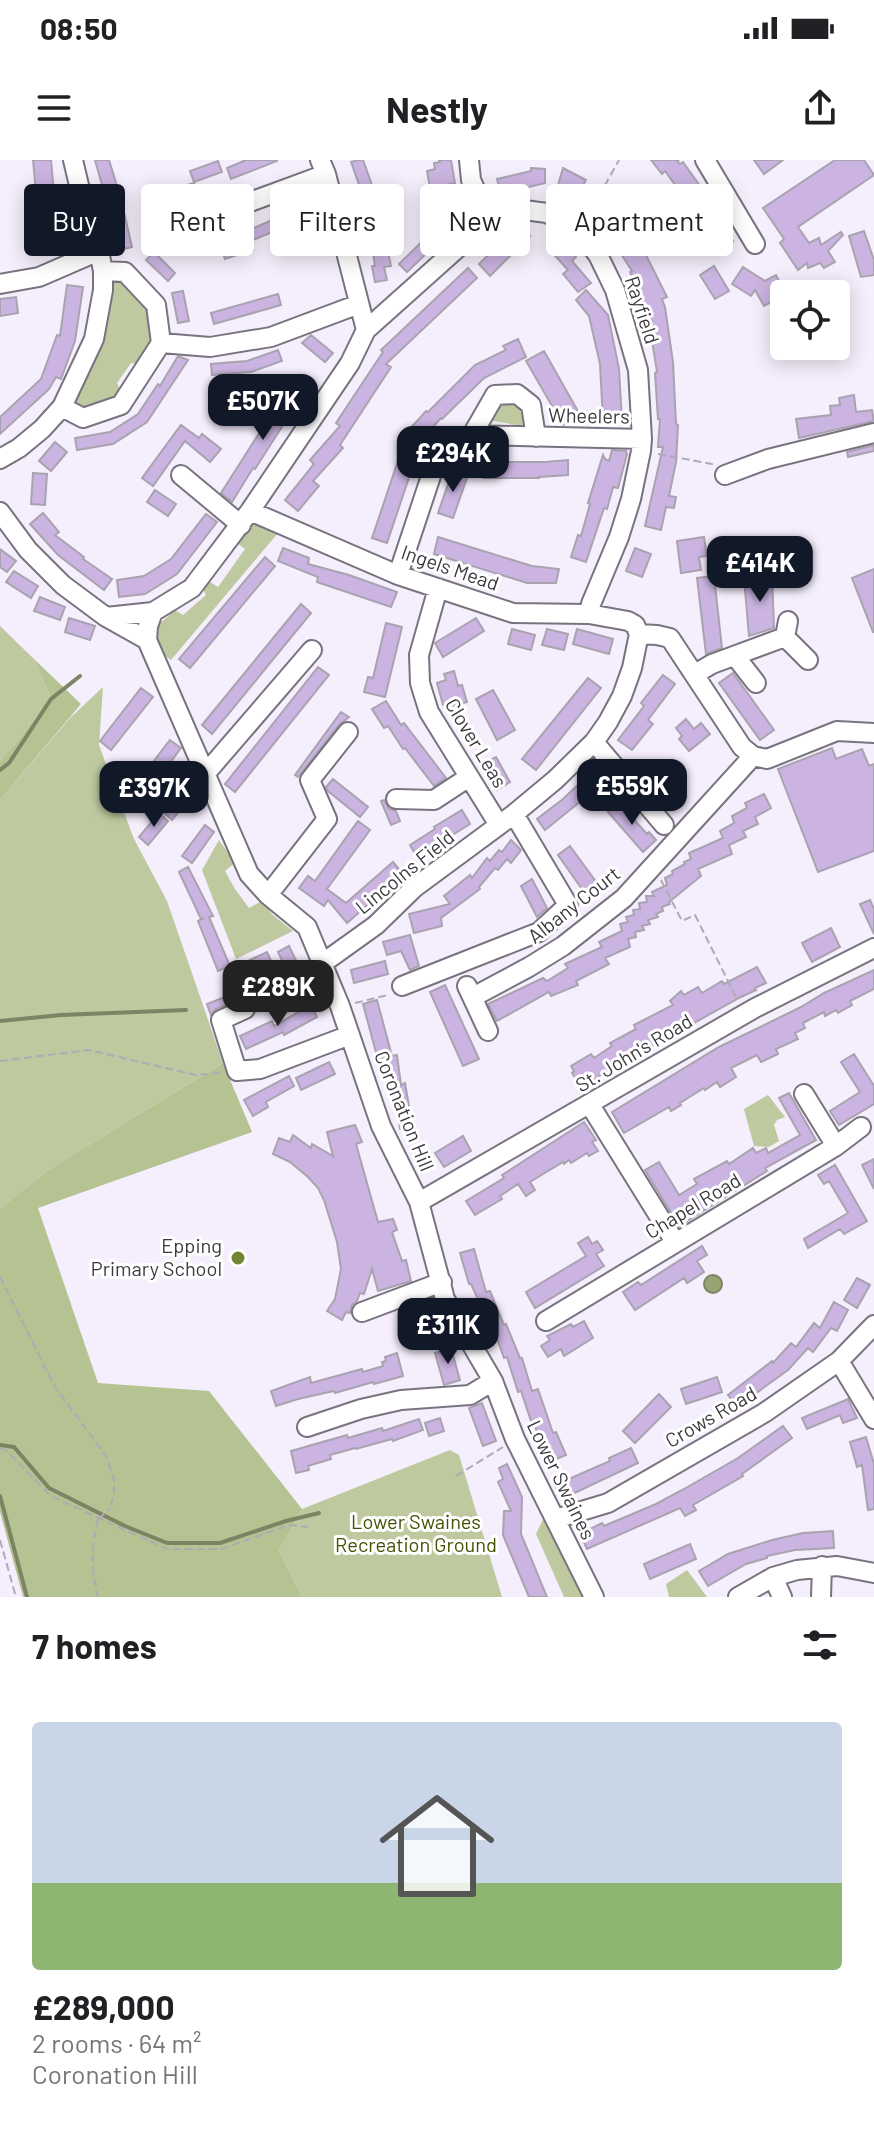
<!DOCTYPE html>
<meta charset="utf-8">
<style>
:root{--surface:#fff;--page:#f6f6f6;--text:#202124;--muted:#757577;--line:#e0e0e0;--accent:#111827}
body{margin:0;font-family:Barlow,sans-serif;background:var(--page);color:var(--text);height:100vh;display:flex;flex-direction:column;font-size:30px;white-space:nowrap}
*{box-sizing:border-box;margin:0}
p{font-size:26px;color:var(--muted)}
.icon{flex:none;width:44px;height:44px;fill:none;stroke:currentColor;stroke-width:2;stroke-linecap:round;stroke-linejoin:round}
.map{position:relative;height:1437px;overflow:hidden}
.panel{display:flex;flex-direction:column;background:var(--surface);flex:1}
.panel>*{flex:none}
.guide{position:absolute;left:24px;top:24px;width:826px;height:72px;display:flex;gap:16px}
.buttons{position:absolute;left:770px;top:120px;display:grid;gap:16px}
.buttons a{display:grid;place-items:center;width:80px;height:80px;border-radius:8px;background:var(--surface);box-shadow:0 4px 20px #0003;font-size:40px}
.price{position:absolute;translate:-50% -68px;padding:0 18px;border-radius:16px;background:var(--accent);color:#fff;font-size:26px;line-height:52px;filter:drop-shadow(0 2px 4px #0008)}
.price::after{content:'';position:absolute;left:50%;top:48px;width:24px;height:18px;margin-left:-12px;background:inherit;clip-path:polygon(0 0,100% 0,50% 100%)}
.price.selected{background:#222;color:#fff}
ul{padding:0;list-style:none}
li{display:grid;align-content:center;gap:16px;height:424px;padding:0 32px}
li+li{border-top:2px solid var(--line)}
li span{display:grid;place-items:center;height:248px;border-radius:8px;color:#555}
li>.icon{margin-inline-start:auto}
span .icon{width:144px;height:144px;fill:#fffc;stroke-width:1}
li b{font-size:34px}
h2{display:flex;justify-content:space-between;align-items:center;height:96px;padding:0 32px;font-size:34px}
.tag{padding:0 28px;border-radius:8px;background:var(--surface);box-shadow:0 4px 20px #0003;font-size:28px;line-height:72px}
.tag.selected{background:var(--accent);color:#fff}
.status{display:flex;justify-content:space-between;align-items:center;height:56px;padding:0 40px;background:var(--surface);direction:ltr}
.status svg{height:22px;fill:currentColor}
header{display:flex;justify-content:space-between;align-items:center;height:104px;padding:0 32px;background:var(--surface);font-size:36px;font-weight:700}
.map>svg:first-child{display:block}
.green{fill:#bec9a0}
.forest{fill:#b5c291}
.water{fill:#97a474;stroke:#7c8464;stroke-width:2}
.lines{fill:none;stroke-linecap:round;stroke-linejoin:round}
.stream{stroke:#7c8464;stroke-width:4}
.building{fill:#cbb4e1;stroke:#a9a3b0;stroke-width:2}
.minor-casing{stroke:#79737f;stroke-width:22}
.path{stroke:#afaab5;stroke-width:2;stroke-dasharray:8 4;stroke-linecap:butt}
.minor{stroke:#fff;stroke-width:18}
.path-bridge{stroke:#afaab5;stroke-width:2;stroke-dasharray:8 4;stroke-linecap:butt}
.poi-dot{fill:#738433;stroke:#fff;stroke-width:3}
.labels{text-anchor:middle;stroke-width:6;stroke-linejoin:round;paint-order:stroke}
.street-label{font-size:20px;fill:#3c3a3f;stroke:#fff}
.poi-label{font-size:20px;fill:#3c3a3f;stroke:#fff;text-anchor:end}
.park-label{font-size:20px;fill:#445100;stroke:#fff}
</style>
<div class="status"><b>08:50</b><svg viewBox="0 0 49 12"><path d="M0 12V9h3v3zM5 12V6h3v6zM10 12V3h3v9zM15 12V0h3v12zM26 1h20v11H26zM47 4h2v5h-2z"/></svg></div>
<header><svg class="icon" aria-label="menu" viewBox="0 0 24 24"><path d="M4 6h16M4 12h16M4 18h16"/></svg>Nestly<svg class="icon" aria-label="share" viewBox="0 0 24 24"><path d="M12 15V3M7 8l5-5 5 5M5 13v7h14v-7"/></svg></header>
<div class="map">
<svg width="874" height="1437" viewBox="0 0 874 1437">
<rect width="100%" height="100%" fill="#f5eefc"/>
<path class="green" d="M116,120C142,126 154,157 153,182C153,189 146,198 143,205L131,203L117,223L122,233L110,242L78,251L73,240L109,123Z
M505,239H513L527,249L528,267L489,260L495,246Z
M253,361L278,373L171,500L161,493L155,468L175,450L183,455L206,435L202,428L208,421L218,427L245,389L237,383Z
M0,466L35,500L51,539L17,582L0,600Z
M103,527L99,585L134,679L167,741L223,903L48,1010L0,1049V640L70,558Z
M219,680L235,703L225,711L235,729L249,748L262,741L273,755L293,771L236,799L202,710Z
M768,935L785,957L777,960L774,965L779,981L769,987L754,986L744,949Z
M450,1290L459,1295L502,1437H302L279,1391L302,1349Z
M546,1353L545,1355L583,1437H564L536,1374Z
M687,1410L707,1437H669L666,1424Z"/>
<path class="forest" d="M35,500L81,544L0,640V600L17,582L51,539Z
M223,903L252,972L38,1048L98,1223L209,1231L302,1349L279,1391L302,1437H23L0,1352V1049L48,1010Z"/>
<path class="water" d="M704 1124a9 9 0 1 1 18 0a9 9 0 1 1-18 0Z"/>
<g class="lines">
<path class="stream" d="M0,610L9,603L51,539L80,516
M0,861L61,855L186,850
M0,1285L14,1287L49,1328L125,1366L167,1383H220L286,1361L319,1353
M0,1336L27,1437"/>
</g>
<path class="building" d="M33,0H51L55,45H57L62,82L45,84L37,32H36Z
M95,0H109L121,39L132,87L120,90Z
M246,0H276L277,1L231,19L227,8Z
M358,0H363L376,36L391,106L384,107L387,120L375,122L372,106H375L373,93H375L371,69L363,36L351,2Z
M439,0H451L455,23L430,28L427,11L435,9L434,3L440,2Z
M651,0H679L677,1L680,4L683,2L703,30L705,29L711,38L709,40L731,70L727,73L733,81L716,94L705,80L707,79L683,48L674,55L668,48L683,36L665,11L662,14Z
M754,0H783L764,14Z
M835,0H864L874,15L798,67L809,83L819,78L821,85L841,72L843,75L828,91L835,102L824,108L820,103L808,108L807,103L798,110L780,83L784,79L763,48Z
M218,1L222,12L194,22L190,11Z
M531,8L545,9V23L501,34L497,19L531,11Z
M563,8L586,20L583,25L596,32L625,60L636,76L631,79L641,95L645,93L667,137L662,139L665,147L673,202L676,264L678,265L676,302L669,336L676,337L674,348L666,347L661,370L645,366L663,287H658L660,259H658L655,213L657,212L649,161H652L630,112L632,111L616,86L621,83L598,61L601,57L591,47L571,37L576,29H557Z
M194,23L206,63L209,62L218,91L206,95L193,55L189,56L180,27Z
M462,38L468,45L463,49L470,56L451,74L449,72L407,112L399,104L441,63L438,60Z
M279,57L284,67L253,80L249,70Z
M523,69L530,76L490,116L479,104L514,70L518,74Z
M864,71L874,100V115L861,117L849,76Z
M249,78L253,90L225,99L221,87Z
M560,78L576,97L572,101L591,123L578,132L563,114L568,110L548,88Z
M154,92L175,113L168,121L146,100Z
M714,106L729,131L715,139L700,115Z
M743,107L765,121L776,115L786,134L764,146L755,130L751,136L732,124Z
M468,108L477,118L386,204L391,207L340,285L343,288L313,321L319,326L298,351L285,340L314,304L310,300L340,266L336,263L383,192L381,190Z
M67,125L83,127L75,181L61,219L56,217L49,229L0,274V257L41,219L57,175L60,176Z
M586,130L608,155L619,209L622,260L603,261L600,204L589,156L576,140Z
M183,131L189,161L178,163L172,133Z
M278,134L281,145L214,164L211,153Z
M16,137L18,153L0,156V139Z
M311,175L333,193L325,202L302,183Z
M518,179L526,197L484,218L442,259L441,258L422,279L387,383L372,378L408,271L426,251L428,252L475,205L506,190L503,186Z
M278,190L282,201L251,212L212,215L211,204L247,201Z
M544,191L580,255L563,265L526,201Z
M178,196L188,200L147,262L113,284L77,290L75,278L110,272L138,254L158,224L160,226Z
M298,220L308,226L255,309L253,308L232,342L221,333L274,250L277,252Z
M854,235L856,252L872,250L874,261L799,278L796,259L831,255L830,246L840,245L839,238Z
M181,265L199,278L202,274L221,289L210,302L185,281L153,326L142,318Z
M55,282L67,292L51,311L39,301Z
M874,285V291L848,297L847,292Z
M612,290L626,291L627,294L618,328L613,327L607,349L604,348L586,402L571,397L578,375L581,376L590,344L588,343L603,295L605,299L609,301Z
M568,300V315L539,317V318H483V302H545Z
M453,310L468,315L453,358L438,353Z
M33,313L47,314L45,345L31,344Z
M155,330L176,344L168,356L147,342Z
M43,353L59,372L55,375L84,397L83,399L112,419L104,430L58,395L30,364Z
M206,354L217,362L177,414L145,434L119,437L117,420L144,416L171,399Z
M438,377L532,406L559,409L556,423H527L434,394Z
M704,377L707,396L699,397L701,410L681,413L677,381Z
M283,388L309,398L308,404L349,415L397,432L391,447L317,422L318,417L278,401Z
M635,388L651,394L642,417L626,411Z
M0,389L16,401L7,412L0,407Z
M265,397L275,406L190,508L179,499Z
M874,409V472H873L852,418Z
M14,411L38,426L31,438L6,422Z
M772,415L774,468L749,476L744,418Z
M714,416L722,488L706,494L697,418Z
M40,437L65,447L60,460L34,451Z
M301,444L311,453L212,574L202,565Z
M69,458L95,466L90,480L65,472Z
M476,458L484,471L443,497L435,483Z
M386,463L402,467L385,537L364,532L368,517L373,518Z
M512,469L535,475L531,490L508,484Z
M547,469L568,474L564,490L542,485Z
M577,469L613,479L609,494L573,484Z
M318,507L329,515L235,632L225,624Z
M454,511L458,526L462,525L467,542L453,546L452,542L443,545L437,523L446,520L444,514Z
M733,513L774,570L760,580L719,523Z
M663,515L675,524L648,560L653,564L632,590L618,580L644,546L641,543Z
M588,518L601,528L536,610L522,599Z
M141,528L153,537L111,590L100,581Z
M493,530L515,570L497,580L476,539Z
M386,541L401,565L404,563L446,618L434,626L405,588L403,589L388,566L384,568L372,549Z
M341,552L349,557L339,565L298,617L295,615Z
M686,559L694,569L701,563L710,574L689,591L679,579L682,576L676,568Z
M170,580L181,588L158,619L154,616L132,643L123,636L142,614L143,615Z
M832,588L836,599L862,589L869,606L874,604V691L818,712L778,609Z
M496,597L510,622L497,630L486,611L490,609L486,602Z
M598,606L607,616L576,645L545,670L537,659L563,639Z
M666,612L686,637L671,648L652,623Z
M333,619L368,647L360,657L328,631L326,627Z
M183,627L192,635L172,660L163,652Z
M764,634L771,648L755,657L758,664L743,671L746,677L729,685L732,694L698,709L701,716L669,742L670,744L662,747L663,751L656,754L658,757L648,760L650,764L642,766L644,770L635,772L636,777L628,779L630,787L605,798L609,804L576,821L578,825L551,836L549,832L497,861L488,844L543,818L547,821L568,808L565,804L602,787L599,782L622,771L620,764L628,762L626,757L634,755L633,750L640,749L639,743L647,742L646,736H654L652,732L667,725L665,718L673,714L672,711L685,704L684,702L691,699L689,693L723,678L720,671L734,663L732,656L747,648L745,643Z
M384,640L389,649L396,651L400,661L391,665L381,641Z
M618,642L647,674L649,672L656,680L643,692L608,652Z
M462,650L470,664L417,697L410,685L435,669L434,667Z
M159,653L168,661L148,685L139,677Z
M358,661L370,670L327,729L346,743L393,702L403,714L347,763L328,740L324,746L299,728L308,716L315,721Z
M205,665L214,672L192,703L182,696Z
M511,680L521,690L511,703L507,699L498,710L495,708L479,727L480,729L441,758L442,766L414,773L409,754L450,744L444,736L470,715L472,718L487,698L490,701L499,690L502,692Z
M570,686L597,723L584,732L558,695Z
M188,707L213,756L209,757L230,806L218,811L198,761L204,758L201,759L179,712Z
M532,719L547,748L537,757L521,726Z
M870,740L874,749V774L860,744Z
M831,768L840,787L812,802L802,783Z
M410,775L419,806L410,810L401,791L387,795L383,782Z
M289,786L306,821L294,826L278,792Z
M267,792L272,803L240,818L235,807Z
M385,801L388,814L354,823L351,810Z
M757,807L766,823L755,828L756,830L739,838L622,903L621,901L582,928L572,913L574,911L571,906L591,894L594,898L612,886L610,883L636,869L634,865L673,845L670,841L681,831L684,835L698,827L702,833L722,821L724,824Z
M874,810V829L850,841L852,845L838,853L836,850L825,856L824,852L803,863L805,868L795,873L798,879L776,889L778,894L761,902L757,895L731,908L736,917L720,927L717,922L705,930L704,928L680,943L681,945L671,951L669,947L624,973L612,952L719,887L801,847L824,833Z
M445,825L479,899L463,906L430,832Z
M242,830L245,837L216,849L211,855L207,844Z
M377,840L392,896L397,895L401,925L405,923L413,969H400L395,927L388,929L382,899L378,900L363,844Z
M311,845L317,857L284,875L283,872L246,889L240,876L272,861L274,866Z
M854,894L874,926V944L839,965L830,951L860,932L841,902Z
M329,902L335,914L301,930L296,918Z
M289,916L294,926L266,942L268,947L253,956L244,940Z
M789,933L816,980L765,1008L767,1011L679,1066L645,1010L659,1002L679,1035L697,1024L694,1019L727,1001L729,1004L753,988L756,993L766,988L768,993L800,975L779,938Z
M584,962L596,980L592,982L598,991L589,996L587,993L571,1003L569,1000L564,1004L563,1002L530,1022L535,1030L526,1036L518,1024L500,1036L502,1039L475,1055L466,1041L504,1018L502,1015Z
M355,965L362,982L356,984L378,1062L393,1059L397,1070L392,1072L402,1101L406,1100L411,1121L378,1131L372,1109L364,1134L360,1133L357,1141L352,1145L350,1153L346,1152L342,1160L327,1151L335,1139L341,1109L337,1082L324,1040L318,1028L308,1017L290,1002L273,994L279,978L290,982L293,975L311,988L312,984L333,996L327,972Z
M463,976L471,991L444,1007L435,993Z
M874,999V1029L862,1005Z
M835,1005L867,1061L844,1074L840,1069L808,1088L804,1079L848,1053L829,1021L824,1024L818,1015Z
M588,1077L592,1084L597,1081L603,1090L596,1094L604,1106L535,1148L526,1132L586,1096L578,1083Z
M702,1086L707,1095L697,1101L704,1112L687,1123L684,1118L635,1150L623,1132L638,1122L641,1125Z
M474,1089L486,1132L490,1131L504,1165L506,1164L520,1198H522L532,1231L538,1229L553,1273L556,1272L566,1295L549,1302L534,1264H532L521,1231L518,1232L507,1197L504,1198L492,1165L490,1166L471,1124H469L460,1093Z
M857,1118L870,1125L857,1148L844,1140Z
M834,1142L848,1150L837,1171L831,1168L813,1192L808,1188L788,1210L737,1247L728,1235L772,1201L773,1203L791,1183L796,1187L814,1163L820,1168Z
M435,1152L438,1162L435,1163L442,1185L431,1189L420,1156Z
M584,1161L593,1178L564,1196L561,1189L548,1197L541,1186L550,1180L547,1176L571,1164L573,1167Z
M451,1188L460,1220L444,1225L435,1193Z
M397,1193L403,1216L374,1224L373,1222L335,1233L334,1231L298,1239L276,1246L271,1231L310,1217L311,1223L362,1209L363,1212L383,1206L382,1202L386,1201L385,1197Z
M717,1217L722,1232L686,1244L681,1229Z
M659,1234L671,1247L635,1283L623,1271Z
M848,1239L857,1258L843,1263L840,1255L807,1269L802,1258Z
M482,1243L496,1281L483,1286L469,1248Z
M440,1258L444,1271L429,1276L425,1263Z
M419,1259L423,1270L393,1281L392,1279L356,1289L355,1288L330,1295L331,1299L308,1306L309,1310L296,1313L291,1291L347,1275L348,1278L382,1268L383,1271Z
M783,1266L792,1278L742,1314L743,1316L693,1345L696,1350L685,1356L680,1348L587,1389L580,1374L602,1363L604,1366L656,1344L684,1329L738,1298Z
M866,1277L874,1304V1349L868,1350L862,1305L857,1307L850,1282Z
M631,1288L638,1303L562,1339L555,1325L610,1301L609,1298Z
M507,1304L522,1337L521,1374L547,1437H529L503,1375L504,1351H511L498,1322L503,1319L499,1308Z
M833,1371L834,1388L795,1390L767,1396V1398L746,1404L708,1426L699,1411L728,1394L772,1380L803,1373Z
M690,1384L696,1399L650,1419L644,1404Z"/>
<g class="lines">
<defs>
<path id="minor" d="M469,0L471,20L489,60
M705,0L755,84
M231,49L326,14
M0,124L39,117L99,91
M366,170L489,60L524,50L547,53L571,66L585,78L598,95L615,130L638,210L642,279L641,291L631,339L619,377L591,444L589,454
M161,183L210,187L271,177L359,144
M62,247L83,258L121,245L161,183L156,145L125,112L103,111
M472,275L495,235L517,234L531,245L536,277
M0,299L19,288L42,269L62,247L94,179L103,130V111L99,91L90,72L73,0
M181,315L241,365
M725,315L768,299L874,273
M250,351L398,415L513,453L589,454L628,461L635,465L639,474
M0,352L28,390L63,425L106,457L153,452L192,428L250,351L350,203L366,170L326,14L320,0
M398,415L434,307L472,275L642,279
M438,428L419,495L420,523L429,552L499,665
M153,452L148,466L147,480L249,714L268,735L307,767L340,846L381,966L419,1042L445,1139L493,1221L515,1279L594,1437
M106,457L147,480
M639,474L657,475L670,478L742,587L753,596L767,599L837,571L874,573
M785,477L808,500
M735,496L756,523
M695,514L712,504L785,477L788,461
M594,582L664,665
M206,613L312,490
M396,639L434,640L469,617
M268,735L327,659L310,620L348,572
M323,803L376,765L414,728L514,654L555,620L594,582L608,562L622,536L632,508L639,474
M402,826L539,772L568,745L514,654
M467,826L488,871
M473,837L529,807L563,786L624,738L753,596
M245,849L221,860L237,911L260,909L350,875
M804,934L836,986
M590,945L675,1082
M419,1042L755,848L874,788
M362,1152L442,1122
M546,1161L836,986L861,967
M839,1201L874,1259
M307,1267L361,1249L401,1240L470,1235L493,1221
M555,1359L608,1343L764,1253L839,1201L874,1165
M773,1417L782,1437
M738,1437L773,1417L797,1410L837,1406L874,1413
M821,1437L822,1406"/>
</defs>
<use href="#minor" class="minor-casing"/>
<path class="path" d="M585,56L604,27L619,0
M658,294L712,304V307
M661,720L682,761L695,755L737,839
M355,843L388,835
M0,901L89,890L196,915L219,913
M0,1117L55,1227L106,1296L114,1318V1333L110,1349
M0,1288L7,1291L51,1336L167,1389H222L289,1365L308,1367
M456,1316L503,1287
M98,1359C91,1387 91,1410 98,1437
M0,1380L16,1437"/>
<use href="#minor" class="minor"/>
<path class="path-bridge" d="M98,1359L110,1349"/>
</g>
<circle class="poi-dot" cx="238" cy="1098" r="8"/>
<g class="labels">
<g class="street-label">
<text transform="translate(642 150) rotate(72)" y="7">Rayfield</text>
<text transform="translate(589 256) rotate(1)" y="7">Wheelers</text>
<text transform="translate(450 408) rotate(19)" y="7">Ingels Mead</text>
<text transform="translate(476 583) rotate(59)" y="7">Clover Leas</text>
<text transform="translate(405 712) rotate(-39)" y="7">Lincolns Field</text>
<text transform="translate(574 745) rotate(-38)" y="7">Albany Court</text>
<text transform="translate(634 893) rotate(-31)" y="7">St. John's Road</text>
<text transform="translate(404 951) rotate(68)" y="7">Coronation Hill</text>
<text transform="translate(693 1046) rotate(-31)" y="7">Chapel Road</text>
<text transform="translate(711 1257) rotate(-30)" y="7">Crows Road</text>
<text transform="translate(561 1320) rotate(64)" y="7">Lower Swaines</text>
</g>
<g class="poi-label">
<text x="222" y="1093">Epping<tspan x="222" dy="23">Primary School</tspan></text>
</g>
<g class="park-label">
<text x="416" y="1369">Lower Swaines<tspan x="416" dy="23">Recreation Ground</tspan></text>
</g>
</g>
</svg>
<div class="buttons">
<a><svg class="icon" aria-label="locate" viewBox="0 0 24 24"><circle cx="12" cy="12" r="6"/><path d="M12 2v4M12 18v4M2 12h4M18 12h4"/></svg></a>
</div>
<b class="price" style="left:263px;top:282px">£507K</b>
<b class="price" style="left:453px;top:334px">£294K</b>
<b class="price" style="left:760px;top:444px">£414K</b>
<b class="price" style="left:632px;top:667px">£559K</b>
<b class="price" style="left:154px;top:669px">£397K</b>
<b class="price selected" style="left:278px;top:868px">£289K</b>
<b class="price" style="left:448px;top:1206px">£311K</b>
<div class="guide">
<a class="tag selected">Buy</a>
<a class="tag">Rent</a>
<a class="tag">Filters</a>
<a class="tag">New</a>
<a class="tag">Apartment</a>
</div>
</div>
<section class="panel">
<h2>7 homes<svg class="icon" aria-label="filters" viewBox="0 0 24 24"><path d="M4 7h16M4 17h16"/><circle cx="9" cy="7" r="2"/><circle cx="15" cy="17" r="2"/></svg></h2>
<ul>
<li><span style="background:linear-gradient(#c9d6e8 65%,#8fb573 0)"><svg class="icon" aria-label="home" viewBox="0 0 24 24"><path d="M3 11l9-7 9 7M6 9v11h12V9"/></svg></span><div><b>£289,000</b><p>2 rooms · 64 m²</p><p>Coronation Hill</p></div></li>
</ul>
</section>
